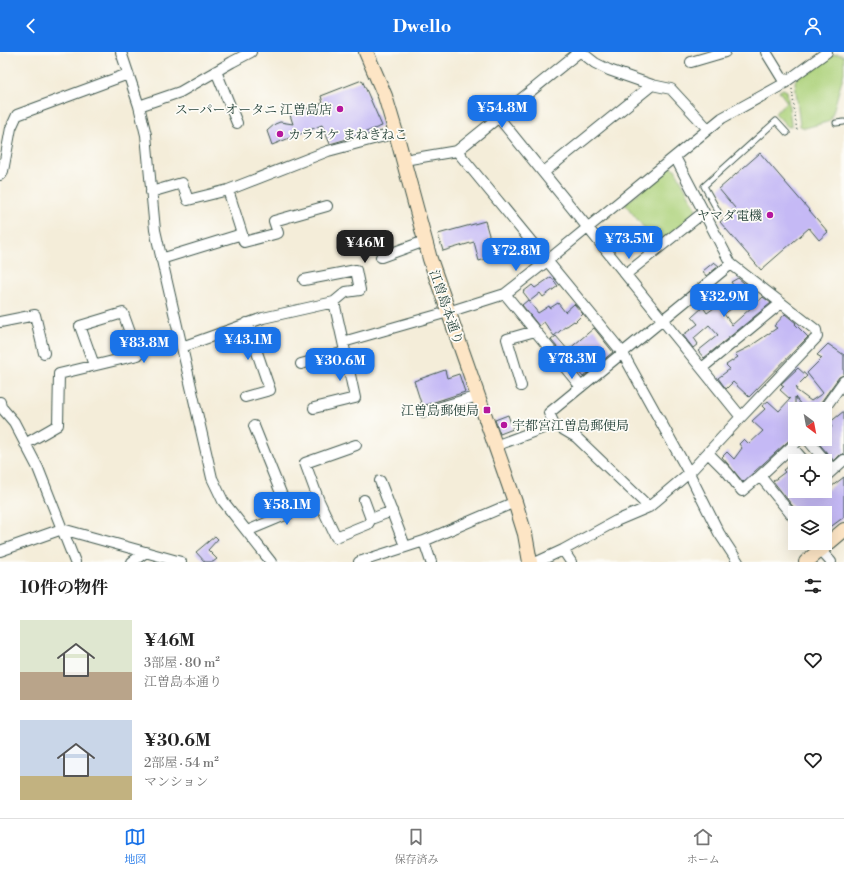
<!DOCTYPE html>
<html lang="ja">
<meta charset="utf-8">
<style>
:root{--surface:#fff;--page:#f6f6f6;--text:#222;--muted:#767676;--line:#e0e0e0;--accent:#1a73e8}
body{margin:0;font-family:"Libre Bodoni","Noto Serif JP",serif;background:var(--page);color:var(--text);height:100vh;display:flex;flex-direction:column;font-size:15px;white-space:nowrap}
*{box-sizing:border-box;margin:0}
p{font-size:13px;color:var(--muted)}
.icon{flex:none;width:22px;height:22px;fill:none;stroke:currentColor;stroke-width:2;stroke-linecap:round;stroke-linejoin:round}
.map{position:relative;height:510px;overflow:hidden}
.details{display:flex;flex-direction:column;background:var(--surface);flex:1}
.details>*{flex:none}
.needle{width:26px;rotate:148deg}
.tools{position:absolute;left:788px;top:350px;display:grid;gap:8px}
.tools a{display:grid;place-items:center;width:44px;height:44px;border-radius:0px;background:var(--surface);box-shadow:0 4px 16px #0002;font-size:20px}
.price{position:absolute;translate:-50% -34px;padding:0 9px;border-radius:8px;background:var(--accent);color:#fff;font-size:13px;line-height:26px;filter:drop-shadow(0 1px 2px #0008)}
.price::after{content:'';position:absolute;left:50%;top:24px;width:12px;height:9px;margin-left:-6px;background:inherit;clip-path:polygon(0 0,100% 0,50% 100%)}
.price.on{background:#222;color:#fff}
ul{padding:0;list-style:none}
li{display:flex;align-items:center;gap:12px;height:100px;padding:0 20px}
li span{display:grid;place-items:center;flex:none;width:112px;height:80px;border-radius:0px;color:#555}
li>.icon{margin-inline-start:auto}
span .icon{width:48px;height:48px;fill:#fffc;stroke-width:1}
li b{font-size:17px}
h2{display:flex;justify-content:space-between;align-items:center;height:48px;padding:0 20px;font-size:17px}
header{display:flex;justify-content:space-between;align-items:center;height:52px;padding:0 20px;background:var(--accent);color:#fff;font-size:18px;font-weight:700}
.tabs{display:flex;justify-content:space-around;align-items:center;height:56px;border-top:1px solid var(--line);background:var(--surface);font-size:11px;color:var(--muted)}
.tabs a{display:grid;justify-items:center;gap:2px}
.tabs .on{color:var(--accent)}
.map>svg:first-child{display:block}
.green{fill:#add27b;stroke:#668858}
.building{fill:#c5b9f5}
.lines{fill:none;stroke-linecap:round;stroke-linejoin:round}
.lane-casing{stroke:#3f574d;stroke-width:7}
.street-casing{stroke:#3f574d;stroke-width:12}
.secondary-casing{stroke:#3f574d;stroke-width:16}
.path{stroke:#3f574d;stroke-width:1.5;stroke-dasharray:1 3;stroke-linecap:butt}
.lane{stroke:#fff;stroke-width:5}
.street{stroke:#fff;stroke-width:10}
.secondary{stroke:#fde5c5;stroke-width:14}
.poi-dot{fill:#b5179e;stroke:#fdfcf7;stroke-width:1.5}
.labels{text-anchor:middle;stroke-width:3.5;stroke-linejoin:round;paint-order:stroke}
.poi-label{font-size:13px;fill:#1f3d34;stroke:#fdfcf7;text-anchor:end}
.street-label{font-size:13px;fill:#1f3d34;stroke:#fdfcf7}
</style>
<header><svg class="icon" aria-label="back" viewBox="0 0 24 24"><path d="M15 5l-7 7 7 7"/></svg>Dwello<svg class="icon" aria-label="person" viewBox="0 0 24 24"><circle cx="12" cy="8" r="4"/><path d="M4 21q1-7 8-7t8 7"/></svg></header>
<div class="map">
<svg width="844" height="510" viewBox="0 0 844 510">
<rect width="100%" height="100%" fill="#fdfcf7"/>
<filter id="ink" filterUnits="userSpaceOnUse"><feTurbulence type="fractalNoise" baseFrequency=".025" numOctaves="2"/><feDisplacementMap in="SourceGraphic" scale="8" xChannelSelector="R" yChannelSelector="G"/><feConvolveMatrix kernelMatrix="1 2 1 2 8 2 1 2 1" color-interpolation-filters="sRGB"/></filter>
<filter id="wash" filterUnits="userSpaceOnUse"><feTurbulence type="fractalNoise" baseFrequency=".012" numOctaves="4" result="noise"/><feDisplacementMap in="SourceGraphic" scale="16" xChannelSelector="R" yChannelSelector="G"/><feGaussianBlur stdDeviation="0.9" result="paint"/><feColorMatrix in="noise" values="0 0 0 0 0 0 0 0 0 0 0 0 0 0 0 0 0 1.4 0 .05"/><feComposite in="paint" operator="in"/></filter>
<g filter="url(#wash)">
<rect width="100%" height="100%" fill="#f4edd9"/>
<path class="green" d="M838,2L844,4V21L831,67L827,70L805,76L800,74L795,30L796,27L826,4Z
M783,37L787,39L791,72V74L788,75L775,61L787,50L779,39Z
M671,114L675,117L696,156L695,162L657,192L625,152Z"/>
<g id="blocks">
<path class="building" d="M362,28L382,74L347,87L330,92L322,73L272,93L267,79L275,72L280,70L293,72L290,63L323,51L321,44Z
M760,101L828,180L819,188L809,176L761,218L720,170L735,156L719,137Z
M485,169L495,204L479,209L474,190L443,199L438,182Z
M714,210L719,214L706,224L703,219Z
M551,225L558,234L543,245L540,241L530,249L523,240L532,233L535,236Z
M738,226L755,240L724,262L732,273L763,245L771,251L704,306L698,299L718,283L709,273L694,286L698,292L693,296L683,283L698,272L692,265L703,255L707,261L721,251L719,249L735,236L731,230Z
M528,248L538,261L549,254L550,256L558,251L565,260L574,252L583,262L575,270L574,269L567,274H566L554,284L544,270L539,274L522,253Z
M785,262L796,271L795,272L808,285L749,345L733,330L726,337L718,326L730,317L726,313L738,305L735,302L749,295L777,276L774,274Z
M594,276L613,300L583,325L551,288L556,284L568,298Z
M828,292L844,303V323L839,325L819,353L818,357H804L795,345V383L743,430L722,405L727,400L734,407L742,396L739,392L744,387L749,392L763,379L752,369L765,357L762,354L768,349L779,359L790,347L780,338L784,334L781,332L798,316L807,324L796,335L797,336L796,338L811,349L823,341L807,321L822,306L817,303Z
M445,318L447,326L459,322L465,340L422,354L414,329Z
M844,359V402L840,403L834,409L815,387H825V381L832,375L829,371Z
M508,363L513,377L500,382L495,368Z
M795,409V439H825L826,436L827,438L844,425V465L825,479V461H798L773,429L785,420L783,418Z
M215,484L218,487L208,498L217,507L213,510H205L196,500Z"/>
</g>
</g>
<g filter="url(#ink)">
<use href="#blocks" fill-opacity="0" stroke="#3f574d" stroke-width="1"/>
<g class="lines">
<defs>
<path id="lane" d="M836,71L844,70
M719,161L704,134L776,69L787,81"/>
<path id="street" d="M121,0L139,54L146,83L155,178L212,426L223,449L271,510
M581,0L595,11L609,18L652,33L671,37L708,77
M766,0L785,31
M691,10L725,0
M216,19L237,71
M139,54L180,40L232,10L251,0
M499,66L741,365
M457,99L622,300L689,421L719,481L738,510
M404,108L457,99L579,0
M544,120L652,33
M0,123L3,119L11,76L17,63L128,22
M151,140L182,131L188,148L228,138
M242,182L244,190L278,181L274,169L327,154
M381,205L425,189
M161,207L242,182L228,138L328,99L396,81
M626,222L704,160
M304,228L356,218L360,238L346,240L334,250
M505,242L581,335
M0,270L35,263L44,301
M182,295L263,266L334,250L343,290L448,260L505,242L547,209L722,66L780,34L827,0
M301,312L345,300
M702,316L781,251
M521,334L507,287L535,279
M245,345L270,338L247,271
M0,350L1,355L14,370L38,416L75,510
M314,356L355,346L343,290
M824,357L844,329
M424,360L478,344
M254,374L289,461
M807,387L833,418
M25,392L58,373L59,322L138,303L123,261L80,274L94,313
M356,393L305,411L319,449L336,485L368,472L371,467L392,459
M495,394L554,372
M792,395L804,409
M708,401L728,421L742,439L760,424
M825,425L844,408
M380,429L405,494
M364,448L371,467
M649,455L576,385L554,372L549,361L731,212
M795,467L760,424L800,387
M247,479L319,449
M424,489L431,510
M814,491L831,510
M563,498L571,510
M0,499L62,477L181,510
M132,510L146,500
M359,510L424,489L515,450
M537,510L563,498L616,469L649,455L689,421L741,365L817,285L816,278L731,212L675,105"/>
<path id="secondary" d="M366,0L385,44L396,81L430,207L515,450L525,482L530,510
M806,510L844,478"/>
</defs>
<use href="#lane" class="lane-casing"/>
<use href="#street" class="street-casing"/>
<use href="#secondary" class="secondary-casing"/>
<path class="path" d="M792,37L797,80"/>
<use href="#lane" class="lane"/>
<use href="#street" class="street"/>
<use href="#secondary" class="secondary"/>
</g>
</g>
<g class="poi-dot">
<circle cx="340" cy="57" r="4"/>
<circle cx="280" cy="82" r="4"/>
<circle cx="770" cy="163" r="4"/>
<rect x="483" y="354" width="8" height="8" rx="2"/>
<circle cx="504" cy="373" r="4"/>
</g>
<g class="labels">
<g class="poi-label">
<text x="332" y="62">スーパーオータニ 江曽島店</text>
<text x="288" y="87" text-anchor="start">カラオケ まねきねこ</text>
<text x="762" y="168">ヤマダ電機</text>
<text x="479" y="363">江曽島郵便局</text>
<text x="512" y="378" text-anchor="start">宇都宮江曽島郵便局</text>
</g>
<g class="street-label">
<text transform="translate(447 255) rotate(71)" y="5">江曽島本通り</text>
</g>
</g>
</svg>
<div class="tools">
<a><svg class="needle" viewBox="-14 -14 28 28"><path d="M0-13l5 13h-10z" fill="#e53935"/><path d="M0 13l5-13h-10z" fill="#767676"/></svg></a>
<a><svg class="icon" aria-label="locate" viewBox="0 0 24 24"><circle cx="12" cy="12" r="6"/><path d="M12 2v4M12 18v4M2 12h4M18 12h4"/></svg></a>
<a><svg class="icon" aria-label="layers" viewBox="0 0 24 24"><path d="M12 4l9 5-9 5-9-5zM3 14l9 5 9-5"/></svg></a>
</div>
<b class="price" style="left:502px;top:77px">¥54.8M</b>
<b class="price" style="left:629px;top:208px">¥73.5M</b>
<b class="price on" style="left:365px;top:212px">¥46M</b>
<b class="price" style="left:516px;top:220px">¥72.8M</b>
<b class="price" style="left:724px;top:266px">¥32.9M</b>
<b class="price" style="left:248px;top:309px">¥43.1M</b>
<b class="price" style="left:144px;top:312px">¥83.8M</b>
<b class="price" style="left:572px;top:328px">¥78.3M</b>
<b class="price" style="left:340px;top:330px">¥30.6M</b>
<b class="price" style="left:287px;top:474px">¥58.1M</b>
</div>
<section class="details">
<h2>10件の物件<svg class="icon" aria-label="filters" viewBox="0 0 24 24"><path d="M4 7h16M4 17h16"/><circle cx="9" cy="7" r="2"/><circle cx="15" cy="17" r="2"/></svg></h2>
<ul>
<li><span style="background:linear-gradient(#dfe7d0 65%,#b9a48a 0)"><svg class="icon" aria-label="home" viewBox="0 0 24 24"><path d="M3 11l9-7 9 7M6 9v11h12V9"/></svg></span><div><b>¥46M</b><p>3部屋 · 80 m²</p><p>江曽島本通り</p></div><svg class="icon" aria-label="heart" viewBox="0 0 24 24"><path d="M12 20l-8-8c-3-5 5-10 8-4 3-6 11-1 8 4z"/></svg></li>
<li><span style="background:linear-gradient(#c9d6e8 70%,#c2b280 0)"><svg class="icon" aria-label="home" viewBox="0 0 24 24"><path d="M3 11l9-7 9 7M6 9v11h12V9"/></svg></span><div><b>¥30.6M</b><p>2部屋 · 54 m²</p><p>マンション</p></div><svg class="icon" aria-label="heart" viewBox="0 0 24 24"><path d="M12 20l-8-8c-3-5 5-10 8-4 3-6 11-1 8 4z"/></svg></li>
</ul>
</section>
<nav class="tabs">
<a class="on"><svg class="icon" aria-label="map" viewBox="0 0 24 24"><path d="M3 6l6-2 6 2 6-2v14l-6 2-6-2-6 2zM9 4v14M15 6v14"/></svg>地図</a>
<a><svg class="icon" aria-label="saved" viewBox="0 0 24 24"><path d="M7 4h10v16l-5-4-5 4z"/></svg>保存済み</a>
<a><svg class="icon" aria-label="home" viewBox="0 0 24 24"><path d="M3 11l9-7 9 7M6 9v11h12V9"/></svg>ホーム</a>
</nav>
